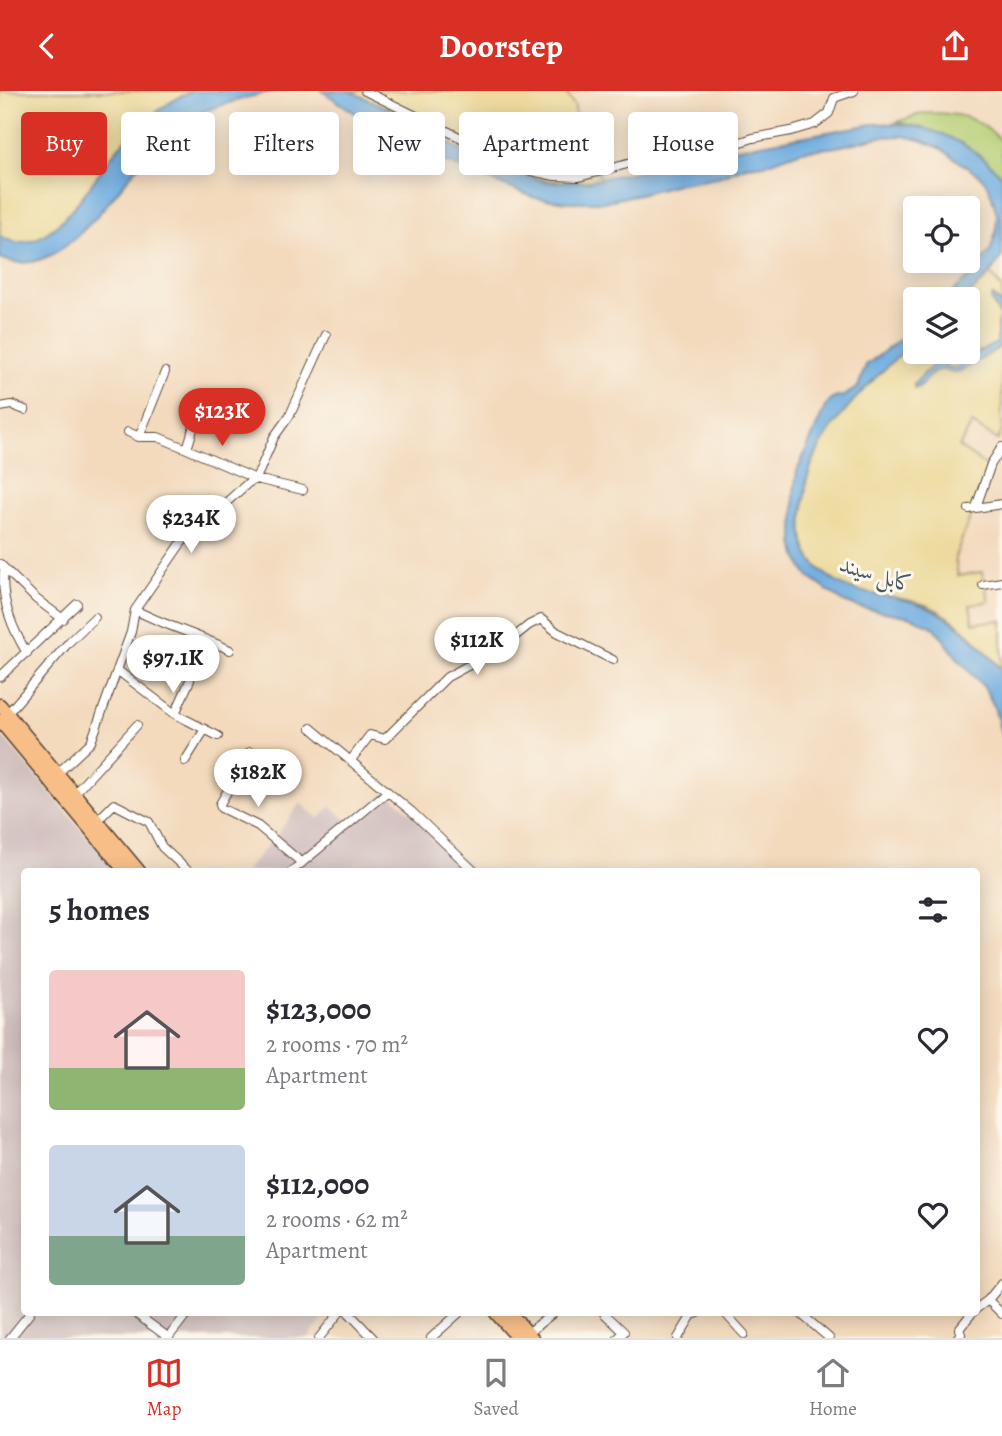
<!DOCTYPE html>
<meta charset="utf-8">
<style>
:root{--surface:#fff;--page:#f7f7f7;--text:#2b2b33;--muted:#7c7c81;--line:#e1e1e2;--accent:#d93025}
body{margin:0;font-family:Alegreya,Amiri,serif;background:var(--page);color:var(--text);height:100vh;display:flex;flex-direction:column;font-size:26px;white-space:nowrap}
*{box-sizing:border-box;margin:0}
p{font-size:23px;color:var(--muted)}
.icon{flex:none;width:38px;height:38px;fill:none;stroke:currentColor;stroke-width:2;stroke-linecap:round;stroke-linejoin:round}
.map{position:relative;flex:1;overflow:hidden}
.panel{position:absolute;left:21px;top:777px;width:959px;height:448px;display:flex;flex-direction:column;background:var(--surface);border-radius:7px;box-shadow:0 4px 18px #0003}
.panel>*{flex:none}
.hud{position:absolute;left:21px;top:21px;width:961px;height:63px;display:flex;gap:14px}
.tools{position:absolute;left:903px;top:105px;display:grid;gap:14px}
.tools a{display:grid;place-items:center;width:77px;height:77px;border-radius:7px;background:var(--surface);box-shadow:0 4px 18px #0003;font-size:35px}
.price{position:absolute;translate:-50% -60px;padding:0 16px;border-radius:24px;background:#fff;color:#222;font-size:23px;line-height:46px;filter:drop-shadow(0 2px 4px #0008)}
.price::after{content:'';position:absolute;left:50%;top:42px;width:21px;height:16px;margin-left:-10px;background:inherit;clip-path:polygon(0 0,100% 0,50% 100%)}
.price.active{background:var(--accent);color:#fff}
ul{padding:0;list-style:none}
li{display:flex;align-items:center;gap:21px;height:175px;padding:0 28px}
li span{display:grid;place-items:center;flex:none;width:196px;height:140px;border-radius:7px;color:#555}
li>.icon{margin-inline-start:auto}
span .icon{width:84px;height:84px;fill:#fffc;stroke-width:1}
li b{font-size:30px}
h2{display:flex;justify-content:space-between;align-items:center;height:84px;padding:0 28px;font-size:30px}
.chip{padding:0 24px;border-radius:7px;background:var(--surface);box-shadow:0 4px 18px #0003;font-size:24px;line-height:63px}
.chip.active{background:var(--accent);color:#fff}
header{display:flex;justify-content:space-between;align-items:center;height:91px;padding:0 28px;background:var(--accent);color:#fff;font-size:32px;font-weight:700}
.dock{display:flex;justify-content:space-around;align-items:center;height:98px;border-top:2px solid var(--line);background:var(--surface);font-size:19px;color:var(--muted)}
.dock a{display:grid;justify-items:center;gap:4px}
.dock .active{color:var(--accent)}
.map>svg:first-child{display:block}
.industrial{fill:#d1bfbe}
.green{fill:#b4ce73;stroke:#787c48;stroke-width:2}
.sand{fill:#eeda9e;stroke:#94825e;stroke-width:2}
.water{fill:#6dabdf;stroke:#546a7e;stroke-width:2}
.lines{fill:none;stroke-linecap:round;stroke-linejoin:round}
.minor-casing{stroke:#574436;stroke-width:10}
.highway-casing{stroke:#574436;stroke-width:15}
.minor{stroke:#fff;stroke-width:8}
.highway{stroke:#f7be88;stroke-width:12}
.labels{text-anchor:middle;stroke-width:6;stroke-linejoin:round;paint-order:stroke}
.water-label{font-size:23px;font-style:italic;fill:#4c5762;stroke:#fbf7ec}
</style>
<header><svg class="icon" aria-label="back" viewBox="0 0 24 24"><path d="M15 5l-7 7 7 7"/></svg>Doorstep<svg class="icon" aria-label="share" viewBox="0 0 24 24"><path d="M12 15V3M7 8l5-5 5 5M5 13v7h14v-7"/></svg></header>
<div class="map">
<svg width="1002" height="1247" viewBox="0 0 1002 1247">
<rect width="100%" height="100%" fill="#fbf7ec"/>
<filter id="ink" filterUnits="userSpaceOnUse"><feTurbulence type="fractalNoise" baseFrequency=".0143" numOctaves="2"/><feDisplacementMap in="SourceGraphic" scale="14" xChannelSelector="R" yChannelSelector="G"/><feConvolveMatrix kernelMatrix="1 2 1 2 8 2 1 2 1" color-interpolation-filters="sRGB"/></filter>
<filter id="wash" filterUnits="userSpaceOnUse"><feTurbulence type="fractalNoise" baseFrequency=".00686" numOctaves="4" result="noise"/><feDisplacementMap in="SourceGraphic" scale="28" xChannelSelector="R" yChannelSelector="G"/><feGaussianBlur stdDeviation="1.57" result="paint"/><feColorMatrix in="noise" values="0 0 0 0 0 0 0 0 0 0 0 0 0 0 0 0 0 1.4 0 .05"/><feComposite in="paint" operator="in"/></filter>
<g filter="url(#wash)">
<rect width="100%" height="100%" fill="#f3dabd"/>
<path class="industrial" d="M0,642L116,780H24V1222H328L308,1247H0Z
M387,701L474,780H245L277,744L300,712L319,728L331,715L350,732Z"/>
<path class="green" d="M923,22C960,22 975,24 1002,50V86C975,53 938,39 897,31Z"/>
<path class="sand" d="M0,0H193C166,11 139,35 119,56C93,85 49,176 0,145Z
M350,0H565L575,16V26L601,89C549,95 507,84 460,59C444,50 430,38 414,29C394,18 371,12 350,0Z
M990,183L1002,197V214L994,205L991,209L1000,225L997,234V252L972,264L958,276L952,277L944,273L915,293L920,296L926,287L941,278H944L969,276L1002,254V340L998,349L972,333L959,356L989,377L955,466L958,485L982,481L989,510L970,514L973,532L1002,529V575H999C976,550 952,520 917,511C890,504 859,506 835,491C807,473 800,455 803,423C804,409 805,395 809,381C825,332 876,283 915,251V261H968V208H965Z"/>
<path class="water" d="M193,0H272C240,9 199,17 173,38C128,72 68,198 0,167V145C49,176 93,85 119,56C140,34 164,11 193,0Z
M322,0H350L408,26L458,58L484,70L546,91L589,90L664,75L695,72L727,59L873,33C922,29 970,48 1002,86V165L990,183L965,208H945L971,184L990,160L996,140L997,123L989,96L981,86L940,57L921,49L903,45L880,46L837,56L802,60L765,73L746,75L718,86L681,92L635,104L603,111H568L535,107L403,54Z
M992,205L1002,214V254C996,259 961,282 955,282C946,282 943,275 934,281C926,286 923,296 914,298V293L932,275L939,273L952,277L958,276L972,264L997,252V234L1000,225L991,209Z
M915,237V251C877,283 824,334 809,381C805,395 804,409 803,423C800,454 808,473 835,490C855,503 879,503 901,508C937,515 961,534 985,560C991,566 997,572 1002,580V646L994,615L984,596L959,569L935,537L912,526L857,516L844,511L810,487L803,478L797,465L794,452V401L797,380L826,314L834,307L844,305L858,296L866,274Z"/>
</g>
<g filter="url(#ink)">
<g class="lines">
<defs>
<path id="minor" d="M365,0L527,79L555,85L579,86L683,58L728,55L753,47L791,40L815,33L829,22L834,7L854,0
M0,316L12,314L25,319
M198,322L187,358L256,388L303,399
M128,341L139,346H158L187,358
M139,346L165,281
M976,416L991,373L1002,356
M969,418L1002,413
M0,473L36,508L63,528
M4,477C0,508 11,536 27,562
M983,494L1002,491
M135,519C166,535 199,544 230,559
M117,579L175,623L218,645
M0,586L77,513
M7,623L69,551L95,526
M175,623L190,589
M311,637L412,721L474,780
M250,661L220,713L221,717L258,735L302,772
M351,669L370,644L385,648L447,586L499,558L529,534L541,528L557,541L613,569
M185,670L205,638
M57,683L91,651L131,541L135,519L182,451L248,392L256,388L274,346L290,324L326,244
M74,703L137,634
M97,730L114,713L149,731L162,756L188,780
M292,780L387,701
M988,1209L1002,1223
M976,1218L988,1209L1002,1192
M135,1222L169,1247
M349,1222L373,1247
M604,1222L624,1241L618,1247
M725,1222L744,1243
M800,1222L829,1247
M528,1242L553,1222
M10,1247L30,1222
M168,1247L185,1225
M319,1247L339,1222
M431,1247L459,1222
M678,1247L692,1224L698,1222
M957,1247L961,1243L959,1238L972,1222"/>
<path id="highway" d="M0,614L139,780
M0,630L125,780
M496,1222L518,1247
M510,1222L532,1247"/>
</defs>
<use href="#minor" class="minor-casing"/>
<use href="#highway" class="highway-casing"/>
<use href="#minor" class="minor"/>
<use href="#highway" class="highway"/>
</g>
</g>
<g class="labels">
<g class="water-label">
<text transform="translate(877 483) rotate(17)" y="8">کابل سيند</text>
</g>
</g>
</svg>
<div class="tools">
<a><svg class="icon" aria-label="locate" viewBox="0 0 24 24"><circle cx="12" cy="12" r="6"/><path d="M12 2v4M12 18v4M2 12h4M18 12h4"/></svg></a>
<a><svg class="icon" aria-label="layers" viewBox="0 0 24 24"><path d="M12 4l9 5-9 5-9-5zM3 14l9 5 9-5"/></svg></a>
</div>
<b class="price active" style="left:222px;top:357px">$123K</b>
<b class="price" style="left:191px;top:464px">$234K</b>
<b class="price" style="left:477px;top:586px">$112K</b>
<b class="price" style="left:173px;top:604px">$97.1K</b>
<b class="price" style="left:258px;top:718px">$182K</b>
<div class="hud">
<a class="chip active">Buy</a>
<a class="chip">Rent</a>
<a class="chip">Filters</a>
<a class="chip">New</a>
<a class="chip">Apartment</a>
<a class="chip">House</a>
</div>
<section class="panel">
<h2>5 homes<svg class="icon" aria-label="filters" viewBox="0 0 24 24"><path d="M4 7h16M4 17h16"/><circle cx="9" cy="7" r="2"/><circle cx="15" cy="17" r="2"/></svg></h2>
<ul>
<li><span style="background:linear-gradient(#f6c9c9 70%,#8fb573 0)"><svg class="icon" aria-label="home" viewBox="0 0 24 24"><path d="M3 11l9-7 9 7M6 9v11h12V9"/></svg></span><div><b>$123,000</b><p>2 rooms · 70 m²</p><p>Apartment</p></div><svg class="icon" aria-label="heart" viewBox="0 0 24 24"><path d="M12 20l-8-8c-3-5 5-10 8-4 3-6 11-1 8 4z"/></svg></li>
<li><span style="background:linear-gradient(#c9d6e8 65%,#7fa58c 0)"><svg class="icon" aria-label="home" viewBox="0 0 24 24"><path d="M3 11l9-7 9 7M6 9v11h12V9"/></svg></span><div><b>$112,000</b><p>2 rooms · 62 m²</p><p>Apartment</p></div><svg class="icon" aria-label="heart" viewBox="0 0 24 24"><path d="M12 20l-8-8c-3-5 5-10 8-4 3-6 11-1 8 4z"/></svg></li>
</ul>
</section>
</div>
<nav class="dock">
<a class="active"><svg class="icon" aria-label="map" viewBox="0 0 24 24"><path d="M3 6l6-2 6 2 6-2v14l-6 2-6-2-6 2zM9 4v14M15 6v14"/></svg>Map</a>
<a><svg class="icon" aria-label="saved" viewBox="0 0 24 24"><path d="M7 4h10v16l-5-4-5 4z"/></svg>Saved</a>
<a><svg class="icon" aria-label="home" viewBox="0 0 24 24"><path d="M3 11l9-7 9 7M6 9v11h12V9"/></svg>Home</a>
</nav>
